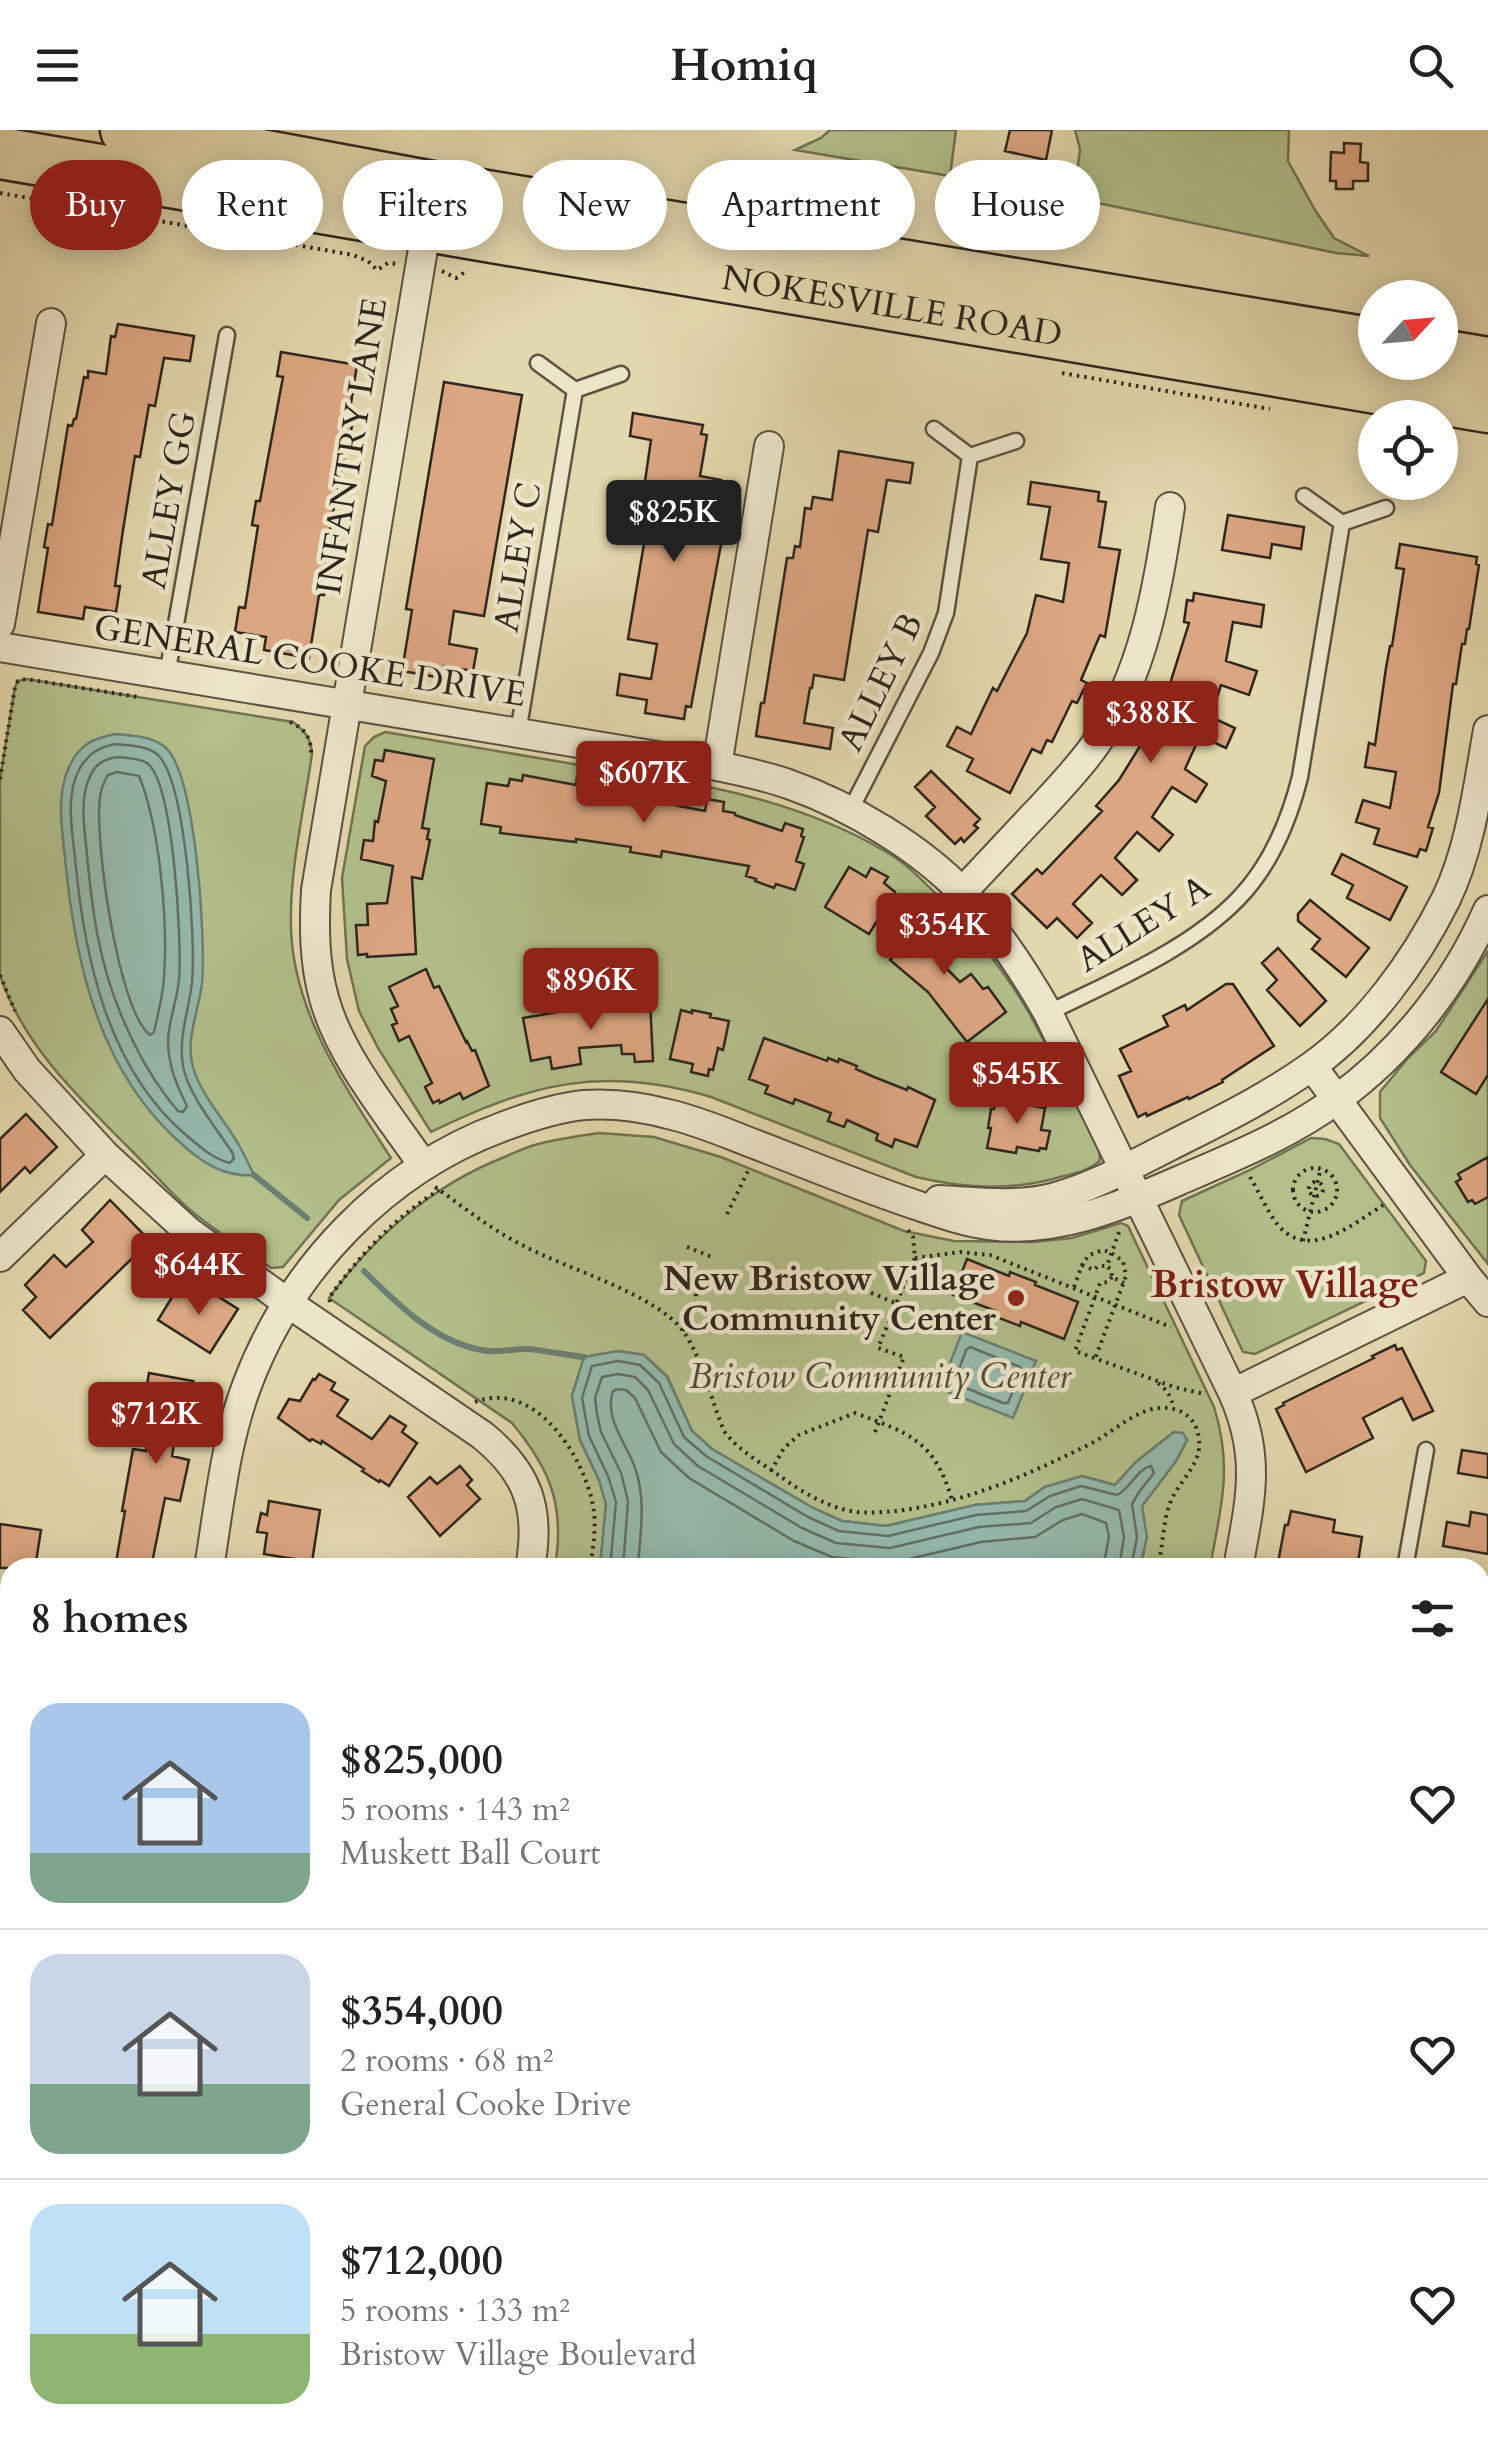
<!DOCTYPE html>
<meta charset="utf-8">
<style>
:root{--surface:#fff;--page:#f6f6f6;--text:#222;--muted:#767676;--line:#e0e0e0;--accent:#8f2418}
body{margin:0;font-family:Cardo,serif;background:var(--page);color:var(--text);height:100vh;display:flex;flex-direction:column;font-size:38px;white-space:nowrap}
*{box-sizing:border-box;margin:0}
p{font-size:32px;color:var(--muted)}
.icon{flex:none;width:55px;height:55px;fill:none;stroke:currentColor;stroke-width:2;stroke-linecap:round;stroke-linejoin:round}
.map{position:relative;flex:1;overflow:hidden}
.details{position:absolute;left:0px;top:1428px;width:1490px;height:892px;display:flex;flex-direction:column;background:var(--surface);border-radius:30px 30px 0 0;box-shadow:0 5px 25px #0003}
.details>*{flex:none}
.banner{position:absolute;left:30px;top:30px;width:1430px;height:90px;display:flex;gap:20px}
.needle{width:65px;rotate:64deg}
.buttons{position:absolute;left:1358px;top:150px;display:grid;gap:20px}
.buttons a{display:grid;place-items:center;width:100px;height:100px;border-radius:50%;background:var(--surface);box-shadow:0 5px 25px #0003;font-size:50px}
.price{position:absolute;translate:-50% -85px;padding:0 22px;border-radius:10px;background:var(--accent);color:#fff;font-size:32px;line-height:65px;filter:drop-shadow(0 2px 5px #0008)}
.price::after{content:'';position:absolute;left:50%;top:60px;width:30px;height:22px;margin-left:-15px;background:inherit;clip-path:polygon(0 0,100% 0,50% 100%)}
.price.selected{background:#222;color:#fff}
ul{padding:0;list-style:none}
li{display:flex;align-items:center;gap:30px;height:250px;padding:0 30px}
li+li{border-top:2px solid var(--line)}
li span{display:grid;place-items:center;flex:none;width:280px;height:200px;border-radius:30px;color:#555}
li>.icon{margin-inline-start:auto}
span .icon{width:120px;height:120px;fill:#fffc;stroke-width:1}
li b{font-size:42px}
h2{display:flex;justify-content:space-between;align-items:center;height:120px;padding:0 30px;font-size:42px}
.tag{padding:0 35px;border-radius:45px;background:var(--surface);box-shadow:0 5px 25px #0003;font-size:35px;line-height:90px}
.tag.selected{background:var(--accent);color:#fff}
header{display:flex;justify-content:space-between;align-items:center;height:130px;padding:0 30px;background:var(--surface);font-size:45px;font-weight:800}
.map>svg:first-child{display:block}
.green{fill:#b2bf8b;stroke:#707354;stroke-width:2.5}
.water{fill:#95b9ac;stroke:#6c7f73;stroke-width:2.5}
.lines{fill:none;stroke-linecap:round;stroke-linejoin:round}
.shore{stroke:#627065;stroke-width:2.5}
.stream{stroke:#6c7f73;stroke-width:6}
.building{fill:#dca682;stroke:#2f271e;stroke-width:2.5}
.lane-casing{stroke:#5c5342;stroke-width:19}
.street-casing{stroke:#5c5342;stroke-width:32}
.highway-casing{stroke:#2f271e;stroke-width:55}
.path{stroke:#2f271e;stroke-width:4;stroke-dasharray:2.5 5;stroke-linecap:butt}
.lane{stroke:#ede5ca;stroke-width:14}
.street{stroke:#ede5ca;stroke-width:28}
.highway{stroke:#e3d7ad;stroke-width:50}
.poi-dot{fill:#8f2418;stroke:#ede5ca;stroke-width:4}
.labels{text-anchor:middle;stroke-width:9;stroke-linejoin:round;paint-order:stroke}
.street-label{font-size:35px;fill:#2f271e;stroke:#ede5ca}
.poi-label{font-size:35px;font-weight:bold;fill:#2f271e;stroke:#ede5ca;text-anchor:end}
.park-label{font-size:35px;font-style:italic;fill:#504d39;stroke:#ede5ca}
.neighbourhood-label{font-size:38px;font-weight:bold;fill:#7a1f14;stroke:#ede5ca}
</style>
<header><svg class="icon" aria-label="menu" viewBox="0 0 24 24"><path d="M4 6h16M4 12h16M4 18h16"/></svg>Homiq<svg class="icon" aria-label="search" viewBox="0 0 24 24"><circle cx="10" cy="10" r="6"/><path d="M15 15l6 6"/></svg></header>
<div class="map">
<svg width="1488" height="2318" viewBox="0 0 1488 2318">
<rect width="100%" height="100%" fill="#e3d7ad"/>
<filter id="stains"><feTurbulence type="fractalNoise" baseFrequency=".002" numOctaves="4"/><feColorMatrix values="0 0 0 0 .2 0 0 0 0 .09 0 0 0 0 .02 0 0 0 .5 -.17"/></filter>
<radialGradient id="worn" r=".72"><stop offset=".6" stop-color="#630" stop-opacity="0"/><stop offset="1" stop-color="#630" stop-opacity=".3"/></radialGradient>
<path class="green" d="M830,0H956L950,46L795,20L821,8Z
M1075,0H1289L1288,31L1315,80L1334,108L1369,126L1336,123L1074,68L1080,19Z
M26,549L293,592C305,601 311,608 312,624C304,680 289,742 291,799C294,885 346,958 391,1028L339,1070L283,1137L271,1138C244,1118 214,1101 189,1079C168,1060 149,1038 129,1018C78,967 23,915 0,845V649L15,557L18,551Z
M385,602L709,657C771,670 833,690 888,723C907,734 925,753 940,768C974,803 1005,841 1029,883C1054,928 1076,975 1099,1020L1100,1031C1089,1040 1078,1043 1064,1046C1014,1061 967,1059 916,1047L711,967C603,935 531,953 431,1002L378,918L359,881L347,829L342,748L365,616L374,607Z
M1488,821V1134L1410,1035L1380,988V962L1408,928L1436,901Z
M599,1003L654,1007L721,1027L904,1101L954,1111L1033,1112L1072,1108L1121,1093L1128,1096L1214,1277C1233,1338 1221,1377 1210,1437H1140C1148,1411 1145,1403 1142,1376L1176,1331L1187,1310L1174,1302L1136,1332L1115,1355L1082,1346L1045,1357L1025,1371L975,1375L886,1396L842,1391L813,1378L712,1319L692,1301L667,1246L644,1225L618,1221L584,1227L572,1266L580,1310L599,1350L606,1374L600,1437H555C565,1376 551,1340 512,1293L329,1168C373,1107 432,1056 502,1028C514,1023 526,1017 538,1014C558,1009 579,1006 599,1003Z
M1311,1008L1325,1009L1339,1014L1426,1131L1424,1143L1255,1224L1243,1222L1179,1085L1182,1071L1250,1040Z
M421,2310H1035L1039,2318H422Z"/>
<path class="water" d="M116,604C133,606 154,606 167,619C196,650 206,809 202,853C199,881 185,909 193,937C201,966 226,991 240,1017C245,1026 249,1035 254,1045C226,1047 206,1035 185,1017C100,945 75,835 65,728C62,700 56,665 69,637C79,615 93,608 116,604Z
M962,1202L1036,1231L1013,1288L940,1259Z
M618,1221L644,1225L667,1247L692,1301L712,1319L813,1378L842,1391L886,1396L975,1375L1025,1371L1045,1357L1082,1346L1115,1355L1136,1332L1174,1302L1183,1303L1187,1310L1176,1331L1142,1376L1147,1407L1140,1437H600L606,1374L599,1350L580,1310L572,1266L584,1227Z"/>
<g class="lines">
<path class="shore" d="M116,614C130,616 149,615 159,626C186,655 196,812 192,852C189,881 178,906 183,936C188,964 216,998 232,1022L234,1028L230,1033C213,1029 199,1016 186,1005C107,938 84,826 75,728C72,700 65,664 80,638C89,623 99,617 116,614Z
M117,627C126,628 139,628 147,633C174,653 182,814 179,850C177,870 169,890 168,910C168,935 176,954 187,976L183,982L178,981C152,951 135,919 120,882C99,832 92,779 87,725C85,701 79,672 89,649C94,635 103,629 117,627Z
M117,642L139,646C160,697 168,792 164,847C163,865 158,884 154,902L150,905C118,881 94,708 100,667C101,658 104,652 108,645Z
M970,1217L1020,1237L1021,1241L1008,1273H1003L956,1254L955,1250L966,1220Z
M610,1438L616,1372L608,1346L589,1306L582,1268L592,1236L618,1231L640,1235L659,1253L684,1307L706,1326L808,1387L839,1401L888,1406L976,1385L1026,1381L1050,1366L1081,1356L1117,1365C1131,1358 1137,1339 1151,1336L1154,1343L1139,1362L1132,1374L1137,1407L1131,1438
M623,1438L628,1371L621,1343L601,1302L597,1284L595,1268L602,1247L618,1244L635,1247L648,1260L674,1314L698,1336L802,1398L836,1413L890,1418L979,1397L1031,1393L1056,1377L1082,1369L1119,1380L1124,1407L1119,1438
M638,1438C640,1402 647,1369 634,1335C625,1312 604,1287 613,1261L618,1259L626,1260L635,1268L661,1322L689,1348L794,1411L832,1427L892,1433L981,1412L1035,1407L1063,1390L1082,1384L1106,1393L1109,1407L1103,1438"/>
<path class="stream" d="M254,1045L307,1088
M364,1141C397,1174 434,1211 481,1220C496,1224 513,1218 529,1219C547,1221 566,1225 584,1227
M812,2318L817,2310"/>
</g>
<path class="building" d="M1010,0H1052L1046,30L1005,21Z
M1344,13L1361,14L1360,32L1368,33V51H1353V59H1336V51H1330L1331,22L1344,23Z
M118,194L194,206L190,231L164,228L155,276L149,275L140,327L135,326L123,400L115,456H120L116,482L85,477L83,489L38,482L48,418L44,417L48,394L52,395L68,295L72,296L74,289H76L84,247L88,248V241L106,244L111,206L115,207Z
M281,222L357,235L348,292H353L337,358L323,441L328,442L324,465H319L309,528L264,520L266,507L235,502L239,477L245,478L258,396L252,395L256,371H260L283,247L277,246Z
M444,252L522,265L484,486L454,481L449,514L477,519L473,541L444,536L442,548L402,541L412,480L406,479Z
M633,283L703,295L701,304L707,305L700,346L721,350L713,399L718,400L716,408L722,409L691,577L686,576L684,589L645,583L647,570L617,565L620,544L651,549L657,514L628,509L653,360L644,358L651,310L630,306Z
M839,321L913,333L910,353L887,350L878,402L868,400L844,550L814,545L812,558H810L804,593L833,598L830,619L756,606L761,573H764L787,428H793L795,416L800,417L805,378L811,379L813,367L832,370Z
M1031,352L1099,362L1098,371L1106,372L1099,417L1120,420L1105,507L1100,505L1081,550L1087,553L1077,573L1072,571L1052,612L1047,610L1041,623L1032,619L1010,663L967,641L973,629L947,616L957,597L971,604L993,558L997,561L1027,503L1036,465L1063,472L1069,433L1041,429L1050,377L1028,374Z
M1228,385L1304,397L1301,419L1272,414L1270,428L1222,420Z
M1400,414L1477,427L1476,434L1479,435L1469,499H1467L1465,514H1462L1456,554H1453L1439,663L1428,697L1433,698L1426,721L1420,719L1417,727L1374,714L1379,699L1356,692L1363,670L1390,678L1396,642L1365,637L1369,613L1375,615L1386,538L1390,516H1392L1404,439L1396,438Z
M1194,463L1264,475L1261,497L1233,492L1226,531L1257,541L1249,565L1221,555L1211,587L1235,598L1226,618L1200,606L1185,639L1207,654L1196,672L1172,657L1152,687L1173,705L1159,721L1137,702L1115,728L1137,750L1122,765L1101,745L1073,774L1092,793L1077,808L1057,788L1047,798L1012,764L1037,739L1042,744L1102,681L1096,676L1119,650L1158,587L1156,586L1169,557L1189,493L1184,492L1187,470L1193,471Z
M385,620L434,629L422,698L429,699L427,709L430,710L422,749L412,747L416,824L367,827V824L358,825L356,795H368L367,774L387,773L393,736L361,729L364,710L373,711L375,691L378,692L386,651L372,646L375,630L383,631Z
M931,641L980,689L974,695L978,698L964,712L961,708L955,714L926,686L935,677L915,657Z
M523,645L576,655L577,647L596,650L595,657L599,658L597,669L637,676L638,667L652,669L653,665L670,668L669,674L705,681L707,669L724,672L723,681L735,683V685L782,701L785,693L803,699L801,706L804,707L796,731L804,734L795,760L776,754L774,758L755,751L756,749L746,746L749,736L662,721L661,727L630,722L631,717L596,712L576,709V712L500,703L501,697L481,694L487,653L508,656L510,649L522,651Z
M1342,724L1407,757L1390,790L1347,768L1353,755L1332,744Z
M849,737L866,747L871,738L888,747L884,753L895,762L869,804L825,777Z
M1310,770L1369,818L1346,847L1312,819L1320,809L1298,791V784Z
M923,784L937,797L942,792L955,805L951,809L953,811L936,828L960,852L971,844L983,859L988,857L1006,882L967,912L928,862L890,830L893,827L886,821Z
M1278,818L1326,871L1300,896L1267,860L1277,850L1262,833Z
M426,839L434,858L439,856L466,912L467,911L472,921L475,920L489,956L463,969L460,963L440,973L439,970L433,973L425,957L432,953L409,906L399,911L392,895L397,893L391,879L398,876L389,857Z
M1226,854H1233L1274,916L1222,950L1223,952L1189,969L1188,967L1147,986L1146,983L1138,987L1119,946L1131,941L1120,919L1168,896L1163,886L1185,875L1187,880Z
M1488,869V945L1476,964L1441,942Z
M650,871L653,931L635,932L634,924H622L621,915L579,918L581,934L552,939L550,927L531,931L523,888L575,879L618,877V872Z
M681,880L692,883V880L711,884L710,887L729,891L723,920L718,918L713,940L709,939L708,946L691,942L693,934L670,929Z
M764,908L827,931L828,928L838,932L839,929L857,936L856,939L874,947L907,960L908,957L935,970L917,1017L895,1009L892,1017L876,1010L878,1004L847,990L844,997L828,991L831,983L795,969L793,974L765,963L768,956L749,949Z
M996,969L1045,978L1041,1000L1050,1001L1046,1019L1040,1018L1039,1021L1017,1017L1016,1023L987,1018L991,998H988L991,979H994Z
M26,984L57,1017L30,1043L25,1037L0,1062V1009Z
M1488,1027V1067L1475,1074L1472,1070L1468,1072L1456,1052L1461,1049L1458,1044Z
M110,1070L150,1111L50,1208L23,1180L36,1167L25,1155L54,1125L66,1137L93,1112L82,1100Z
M967,1129L1009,1146L1010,1142L1036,1152L1035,1155L1078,1172L1064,1209L1021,1192L1020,1196L994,1186L996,1181L953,1165Z
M177,1159L198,1172L206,1159L238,1179L210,1223L158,1190Z
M1395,1215L1397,1220L1402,1218L1433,1281L1413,1290L1402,1268L1363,1288L1373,1308L1306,1342L1276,1279L1284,1275L1283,1273L1374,1228L1372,1226Z
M149,1243L193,1251L189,1256L205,1259L200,1287L192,1285L191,1293L178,1291L172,1326L189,1330L180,1371L165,1368L151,1438H115L125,1381H122L133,1319L146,1321L152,1285L139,1282L143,1256L147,1255Z
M319,1244L335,1253L331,1260L348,1270L337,1286L372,1309L390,1286L406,1296L402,1302L417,1313L389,1356L380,1350L379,1352L362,1341L364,1339L322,1311L321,1314L312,1309L310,1311L278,1288L289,1269L300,1271L313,1249L315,1250Z
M1462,1320L1488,1324V1348L1458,1343Z
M460,1336L472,1350L467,1355L480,1369L440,1406L408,1367L430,1347L437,1354Z
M269,1371L320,1380L312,1432L264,1424L267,1403L257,1402L261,1383L267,1385Z
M1291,1381L1335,1390L1333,1402L1362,1407L1357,1438H1277L1285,1395H1288Z
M1471,1382L1488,1385V1424L1443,1416L1447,1392L1469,1396Z
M0,1394L41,1400L35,1438H0Z"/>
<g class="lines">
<defs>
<path id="lane" d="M538,233L575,260L621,244
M934,299L970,326L1016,311
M1304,366L1342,393L1386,378
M167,545L227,205
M518,603L575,260
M850,681L931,523L946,483L970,326
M1048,883C1110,852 1189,820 1238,769C1270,736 1289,691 1300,647L1342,393
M1405,1438L1426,1320
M1480,2025L1488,2042"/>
<path id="street" d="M0,494L51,193
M0,517L717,636C741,641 767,646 791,655C850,676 921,718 964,764C997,800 1024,841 1048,883L1233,1263C1262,1328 1250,1371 1238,1438
M717,636L769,316
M962,762C989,734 1015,705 1042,677C1061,656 1081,636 1097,612C1144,543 1158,458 1170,377
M0,901L27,940L105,1025L189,1102L288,1173L482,1305C528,1342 541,1379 530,1438
M1312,936L1468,1148L1488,1172
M423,1035C389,985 340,927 324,868C314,832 314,797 316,760L429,83
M939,1070C977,1072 1015,1077 1052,1068C1094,1057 1132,1035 1170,1016C1217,992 1265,969 1309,938C1367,898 1415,831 1446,769C1471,717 1478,656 1488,600
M0,1127L105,1025
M1233,1263L1468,1148
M209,1438C219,1377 225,1313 247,1255C291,1138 385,1040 502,997C528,987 556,978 584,975C612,973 642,977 668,984C699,991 728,1004 757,1015C809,1035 862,1057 916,1075C940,1083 964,1092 989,1095C1055,1104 1119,1077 1178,1051C1231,1028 1289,1005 1336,970C1403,921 1455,855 1488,780
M0,1490L10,1492
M1480,1601L1488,1602
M1480,1962L1488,1959
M0,2194L10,2193
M403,2310L404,2318
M1059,2310L1063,2318
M1426,2310L1430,2318"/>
<g id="highway">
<path d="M126,0L433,57L1375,214"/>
<path id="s1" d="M0,23L1488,277"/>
<path d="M1440,225L1488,233"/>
</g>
</defs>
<use href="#lane" class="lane-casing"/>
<use href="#street" class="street-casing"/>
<use href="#highway" class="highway-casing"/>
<path class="path" d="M0,63L353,125L368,131L377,140L388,133L398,134
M442,141L456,148L468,140
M1062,243L1270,279
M290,592C306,599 312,609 311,627
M0,649L15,557L18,551L26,549L138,567
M0,845L15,881
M1293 1060a22 22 0 1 1 44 0a22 22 0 1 1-44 0Z
M1250,1047C1259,1062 1267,1081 1278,1095C1309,1132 1353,1094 1383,1075
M1309 1059a7 7 0 1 1 14 0a7 7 0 1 1-14 0Z
M435,1057C465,1078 493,1101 526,1117C568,1139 657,1165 683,1201C702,1227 711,1270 724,1301C738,1320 758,1331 777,1344C799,1360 824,1376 851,1381C866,1384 882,1382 896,1381C965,1373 1028,1345 1090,1314C1110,1304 1127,1287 1149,1280C1173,1273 1197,1283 1199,1310C1202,1334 1179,1351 1171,1371C1162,1392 1164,1416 1157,1438
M727,1084L749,1039
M1119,1102L1107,1136L1111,1140L1112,1147L1124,1153
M1303,1111L1321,1038
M687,1117L712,1127
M915,1128L960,1122L990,1125L1171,1197
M1082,1135L1094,1140L1098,1136H1107
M1112,1147L1108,1152L1100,1153L1075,1221L1174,1257L1204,1264
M1074,1157L1082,1135L1089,1125L1103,1120L1110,1122L1123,1131L1126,1146L1095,1229
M864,1160L932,1188
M330,1172L329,1168C358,1127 396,1086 439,1060
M683,1201L696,1171V1162
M1158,1253C1167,1260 1172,1267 1173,1278
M475,1272C535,1249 584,1326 593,1376C597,1396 593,1417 590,1438
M875,1302L904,1227L878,1218L915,1128L913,1107L908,1100
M771,1341L784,1318L799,1305L855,1283C909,1303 935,1311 952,1370"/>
<use href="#lane" class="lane"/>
<use href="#street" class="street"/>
<use href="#highway" class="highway"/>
</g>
<circle class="poi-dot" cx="1016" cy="1168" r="10"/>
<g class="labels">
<g class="street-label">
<text dy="12" stroke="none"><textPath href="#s1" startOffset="905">NOKESVILLE ROAD</textPath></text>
<text transform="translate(351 316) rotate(-81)" y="12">INFANTRY LANE</text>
<text transform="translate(168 370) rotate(-80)" y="12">ALLEY GG</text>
<text transform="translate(517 427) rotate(-81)" y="12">ALLEY C</text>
<text transform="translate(310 530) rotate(9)" y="12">GENERAL COOKE DRIVE</text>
<text transform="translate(880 552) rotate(-64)" y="12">ALLEY B</text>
<text transform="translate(1143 793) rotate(-32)" y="12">ALLEY A</text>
</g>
<g class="poi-label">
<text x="996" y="1160">New Bristow Village<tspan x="996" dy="40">Community Center</tspan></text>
</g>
<g class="park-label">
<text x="880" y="1258">Bristow Community Center</text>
</g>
<g class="neighbourhood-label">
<text x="1285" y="1167">Bristow Village</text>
</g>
</g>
<rect width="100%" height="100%" filter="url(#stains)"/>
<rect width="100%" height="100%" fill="url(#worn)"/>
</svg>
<div class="buttons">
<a><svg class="needle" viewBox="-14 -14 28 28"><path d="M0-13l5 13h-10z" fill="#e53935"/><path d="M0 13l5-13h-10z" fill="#767676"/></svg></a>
<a><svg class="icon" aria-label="locate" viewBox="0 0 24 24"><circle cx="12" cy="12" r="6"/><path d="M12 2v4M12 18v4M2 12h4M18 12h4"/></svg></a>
</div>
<b class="price selected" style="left:674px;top:435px">$825K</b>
<b class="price" style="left:1151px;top:636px">$388K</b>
<b class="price" style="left:644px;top:696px">$607K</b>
<b class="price" style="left:944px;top:848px">$354K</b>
<b class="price" style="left:591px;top:903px">$896K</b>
<b class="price" style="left:1017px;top:997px">$545K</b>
<b class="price" style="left:199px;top:1188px">$644K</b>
<b class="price" style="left:156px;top:1337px">$712K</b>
<div class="banner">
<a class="tag selected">Buy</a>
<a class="tag">Rent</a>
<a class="tag">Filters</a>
<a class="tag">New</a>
<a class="tag">Apartment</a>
<a class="tag">House</a>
</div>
<section class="details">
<h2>8 homes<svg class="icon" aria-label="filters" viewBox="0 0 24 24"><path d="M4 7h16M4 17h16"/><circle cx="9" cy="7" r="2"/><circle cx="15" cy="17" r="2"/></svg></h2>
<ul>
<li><span style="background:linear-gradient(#a9c7e8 75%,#7fa58c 0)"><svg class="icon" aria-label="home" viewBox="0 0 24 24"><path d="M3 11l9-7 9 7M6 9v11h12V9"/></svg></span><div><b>$825,000</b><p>5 rooms · 143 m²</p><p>Muskett Ball Court</p></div><svg class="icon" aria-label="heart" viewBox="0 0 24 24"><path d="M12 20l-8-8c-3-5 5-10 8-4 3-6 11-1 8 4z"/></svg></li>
<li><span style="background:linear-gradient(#c9d6e8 65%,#7fa58c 0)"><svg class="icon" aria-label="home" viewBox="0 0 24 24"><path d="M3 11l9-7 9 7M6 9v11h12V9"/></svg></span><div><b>$354,000</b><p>2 rooms · 68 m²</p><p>General Cooke Drive</p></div><svg class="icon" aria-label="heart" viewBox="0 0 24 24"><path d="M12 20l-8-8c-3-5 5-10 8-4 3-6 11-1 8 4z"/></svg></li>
<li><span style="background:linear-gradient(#bfe0f5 65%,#8fb573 0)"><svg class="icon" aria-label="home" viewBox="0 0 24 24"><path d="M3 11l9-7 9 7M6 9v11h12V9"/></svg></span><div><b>$712,000</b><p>5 rooms · 133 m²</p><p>Bristow Village Boulevard</p></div><svg class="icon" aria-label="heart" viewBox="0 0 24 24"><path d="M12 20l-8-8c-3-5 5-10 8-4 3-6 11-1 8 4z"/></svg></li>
</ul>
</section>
</div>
